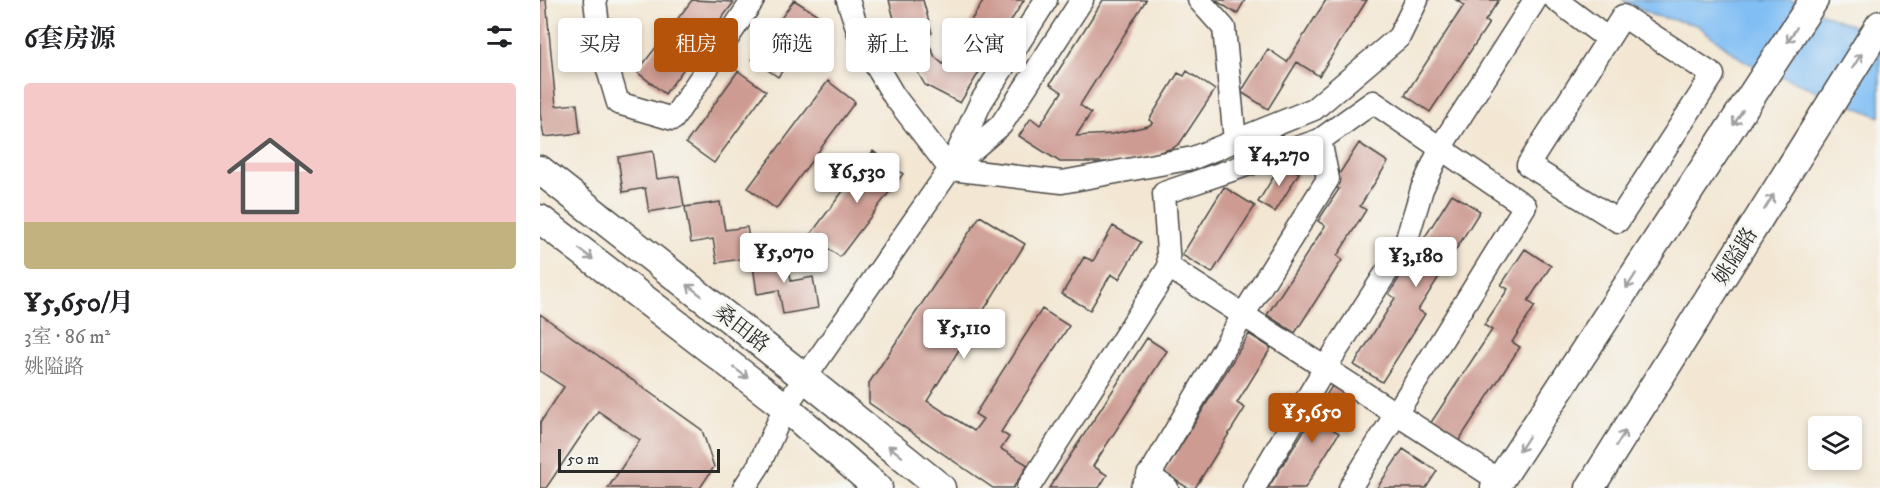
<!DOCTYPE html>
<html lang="zh">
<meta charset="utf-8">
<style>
:root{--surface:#fff;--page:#f6f6f6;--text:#202124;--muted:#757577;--line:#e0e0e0;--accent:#b45309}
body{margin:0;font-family:"IM FELL DW Pica","Noto Serif SC",serif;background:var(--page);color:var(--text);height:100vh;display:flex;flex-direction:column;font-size:22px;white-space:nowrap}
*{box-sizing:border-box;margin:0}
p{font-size:20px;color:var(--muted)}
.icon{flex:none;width:33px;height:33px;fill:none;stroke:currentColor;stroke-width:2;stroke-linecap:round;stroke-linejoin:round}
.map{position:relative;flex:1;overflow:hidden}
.drawer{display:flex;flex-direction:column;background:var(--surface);width:540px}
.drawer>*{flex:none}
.banner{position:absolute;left:18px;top:18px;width:570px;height:54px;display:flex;gap:12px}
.fabs{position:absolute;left:1268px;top:416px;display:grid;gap:12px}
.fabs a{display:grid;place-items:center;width:54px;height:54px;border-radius:6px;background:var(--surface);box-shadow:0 3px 9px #0003;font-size:30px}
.scale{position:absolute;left:18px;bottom:15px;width:162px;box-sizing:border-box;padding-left:6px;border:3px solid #2b2b2b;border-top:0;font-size:16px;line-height:21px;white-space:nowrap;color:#2b2b2b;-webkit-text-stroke:4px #f6f6f2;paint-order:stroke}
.price{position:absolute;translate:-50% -51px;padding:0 14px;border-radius:6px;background:#fff;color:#222;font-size:20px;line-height:39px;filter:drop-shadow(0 2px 3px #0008)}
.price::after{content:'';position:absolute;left:50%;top:36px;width:18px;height:14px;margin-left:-9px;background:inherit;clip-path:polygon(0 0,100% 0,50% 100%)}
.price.active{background:var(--accent);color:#fff}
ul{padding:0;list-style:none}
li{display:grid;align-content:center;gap:12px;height:318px;padding:0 24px}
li+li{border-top:2px solid var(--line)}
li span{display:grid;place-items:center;height:186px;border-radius:6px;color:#555}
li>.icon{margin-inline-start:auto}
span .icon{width:108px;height:108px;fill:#fffc;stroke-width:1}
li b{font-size:26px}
h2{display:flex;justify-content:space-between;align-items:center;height:72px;padding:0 24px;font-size:26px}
.pill{padding:0 21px;border-radius:6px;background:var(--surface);box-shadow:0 3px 9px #0003;font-size:21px;line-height:54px}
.pill.active{background:var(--accent);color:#fff}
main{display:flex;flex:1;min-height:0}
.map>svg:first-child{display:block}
.water{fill:#80bef4;stroke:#567490;stroke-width:1.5}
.building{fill:#cd9b92}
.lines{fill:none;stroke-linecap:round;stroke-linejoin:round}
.minor-casing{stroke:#494744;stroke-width:25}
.major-casing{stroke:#494744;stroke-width:31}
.minor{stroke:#fff;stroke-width:22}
.major{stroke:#fff;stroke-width:28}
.oneway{stroke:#a0a0a0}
.labels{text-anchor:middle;stroke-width:6;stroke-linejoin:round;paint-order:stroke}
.street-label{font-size:21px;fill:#2b2b2b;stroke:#f6f6f2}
</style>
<main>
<section class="drawer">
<h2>6套房源<svg class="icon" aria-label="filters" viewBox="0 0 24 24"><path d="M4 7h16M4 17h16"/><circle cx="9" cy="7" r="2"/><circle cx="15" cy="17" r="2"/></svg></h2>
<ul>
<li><span style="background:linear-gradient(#f6c9c9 75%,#c2b280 0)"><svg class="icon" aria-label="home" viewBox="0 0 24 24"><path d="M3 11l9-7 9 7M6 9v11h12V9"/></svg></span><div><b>¥5,650/月</b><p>3室 · 86 m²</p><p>姚隘路</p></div></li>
</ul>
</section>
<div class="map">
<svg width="1340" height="488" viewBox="0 0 1340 488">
<rect width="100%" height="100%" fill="#f6f6f2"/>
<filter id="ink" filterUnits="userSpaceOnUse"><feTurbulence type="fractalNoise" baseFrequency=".0167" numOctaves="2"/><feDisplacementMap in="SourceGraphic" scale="12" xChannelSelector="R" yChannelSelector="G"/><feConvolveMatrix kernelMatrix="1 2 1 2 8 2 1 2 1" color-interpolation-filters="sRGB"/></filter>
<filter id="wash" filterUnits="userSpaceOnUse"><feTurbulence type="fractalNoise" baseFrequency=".008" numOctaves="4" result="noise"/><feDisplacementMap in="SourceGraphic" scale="24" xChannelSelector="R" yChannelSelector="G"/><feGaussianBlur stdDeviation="1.35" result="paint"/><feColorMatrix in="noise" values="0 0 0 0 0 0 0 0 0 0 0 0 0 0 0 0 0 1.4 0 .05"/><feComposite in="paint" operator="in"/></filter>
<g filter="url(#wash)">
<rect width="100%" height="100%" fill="#f3e7d3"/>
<path class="water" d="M1082,0H1250L1340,37V117L1204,61L1157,25L1112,15Z"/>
<g id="blocks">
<path class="building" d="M0,0H6L16,106L37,104L40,133L4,137L0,113Z
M152,0L194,2L125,94L97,72Z
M254,0L281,17L238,77L212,59Z
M349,0H383L392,33L386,37L395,57L403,64L444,0H484L420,103L385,85L360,41Z
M563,0H606L540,105L551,113L536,136L572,134L608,126L613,123L609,120L638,73L644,76L647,71L675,90L640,143L633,148L600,158L571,162H520L479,136L491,118L500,125L522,92L510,84Z
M675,0H705L697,14Z
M786,0H827L779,76L757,62L728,109L701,92L728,49L747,62Z
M916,0H959L945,21L949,23L890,112L865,95L924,5Z
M198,71L226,91L174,163L146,143Z
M288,81L315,102L236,209L208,188Z
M819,143L848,162L820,206L826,210L797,256L802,260L755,333L727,315L785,226L778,221L799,189L792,185Z
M113,151L117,179L139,176L144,206L109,212L105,188L83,192L78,157Z
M333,151L363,174L300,257L270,235Z
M742,163L759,173L735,212L718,202Z
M684,187L715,206L672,273L642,255Z
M912,194L940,211L878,310L885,314L842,382L814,365L855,298L849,294Z
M180,202L185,230L207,227L212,257L177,263L173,239L151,243L145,207Z
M440,216L485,244L387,401L434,431L443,419L435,414L502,309L529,326L461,432L469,437L461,449L488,465L473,488H453L329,403V383Z
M573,226L601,242L579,279L571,274L550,310L522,294L544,257L553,261Z
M985,249L1011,266L988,301L995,306L972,342L980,347L914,448L886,430L952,330L944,325L968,289L961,285Z
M247,253L251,281L273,277L278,308L243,314L239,290L217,294L212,258Z
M0,314L162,430L174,467L160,488H68L100,440L58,411L6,488H0V423L24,387L0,371Z
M709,334L731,348L697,403L705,408L655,488H648L624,473Z
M607,338L627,351L553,466L567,475L559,488H509Z
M792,386L811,398L792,429L799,433L765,488H728Z
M863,449L897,471L886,488H837Z"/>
</g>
</g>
<g filter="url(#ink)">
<use href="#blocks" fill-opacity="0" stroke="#494744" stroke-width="1.5"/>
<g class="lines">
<defs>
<path id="minor" d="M55,0L60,43L78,103L133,119L213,0
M308,0L321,40L354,96L410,169
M659,0L684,28L695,141
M1016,0L1068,39
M1083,16L1173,75L1078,221L988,165Z
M780,140L833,102L985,206L810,488
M413,162L441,102L506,0
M410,169L461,125L542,0
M608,475L627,488
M204,488L219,465L245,407L410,169L522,182L653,158L774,109L859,37L877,0
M488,488L629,267L960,481
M602,488L705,312L788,179L780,140L624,193L629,267
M714,488L785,368L866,242L882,189L902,145L995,0"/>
<path id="major" d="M0,170L265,378L401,488
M0,219L245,407L338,488
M955,488L1274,0
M1050,488L1340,25"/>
</defs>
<use href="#minor" class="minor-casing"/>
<use href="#major" class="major-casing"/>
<use href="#minor" class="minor"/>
<use href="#major" class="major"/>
</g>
<defs><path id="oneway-shaft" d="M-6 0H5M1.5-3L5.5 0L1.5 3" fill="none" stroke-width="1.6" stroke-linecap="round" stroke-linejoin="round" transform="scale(1.5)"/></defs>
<g class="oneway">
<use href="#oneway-shaft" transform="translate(1252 35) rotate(122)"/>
<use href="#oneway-shaft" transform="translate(1317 61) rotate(-58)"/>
<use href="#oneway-shaft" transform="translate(1198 118) rotate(123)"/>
<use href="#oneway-shaft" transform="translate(1229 202) rotate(-58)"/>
<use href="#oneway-shaft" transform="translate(46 254) rotate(37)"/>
<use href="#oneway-shaft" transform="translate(1091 281) rotate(123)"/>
<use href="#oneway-shaft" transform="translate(154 290) rotate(-142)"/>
<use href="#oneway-shaft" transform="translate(201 373) rotate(37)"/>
<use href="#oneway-shaft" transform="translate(1081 438) rotate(-58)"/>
<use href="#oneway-shaft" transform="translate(984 444) rotate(123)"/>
<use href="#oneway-shaft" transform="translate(355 451) rotate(-141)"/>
</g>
</g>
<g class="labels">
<g class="street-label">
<text transform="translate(1195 256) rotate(-58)" y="7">姚隘路</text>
<text transform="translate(202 328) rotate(38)" y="7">桑田路</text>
</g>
</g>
</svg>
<div class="fabs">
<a><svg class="icon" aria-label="layers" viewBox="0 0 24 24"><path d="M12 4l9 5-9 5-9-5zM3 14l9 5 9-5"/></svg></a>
</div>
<div class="scale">50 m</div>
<b class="price" style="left:739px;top:187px">¥4,270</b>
<b class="price" style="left:317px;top:204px">¥6,530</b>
<b class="price" style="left:244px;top:284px">¥5,070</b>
<b class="price" style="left:876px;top:288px">¥3,180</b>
<b class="price" style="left:424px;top:360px">¥5,110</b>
<b class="price active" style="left:772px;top:444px">¥5,650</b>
<div class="banner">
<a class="pill">买房</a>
<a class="pill active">租房</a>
<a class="pill">筛选</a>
<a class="pill">新上</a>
<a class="pill">公寓</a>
</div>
</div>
</main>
